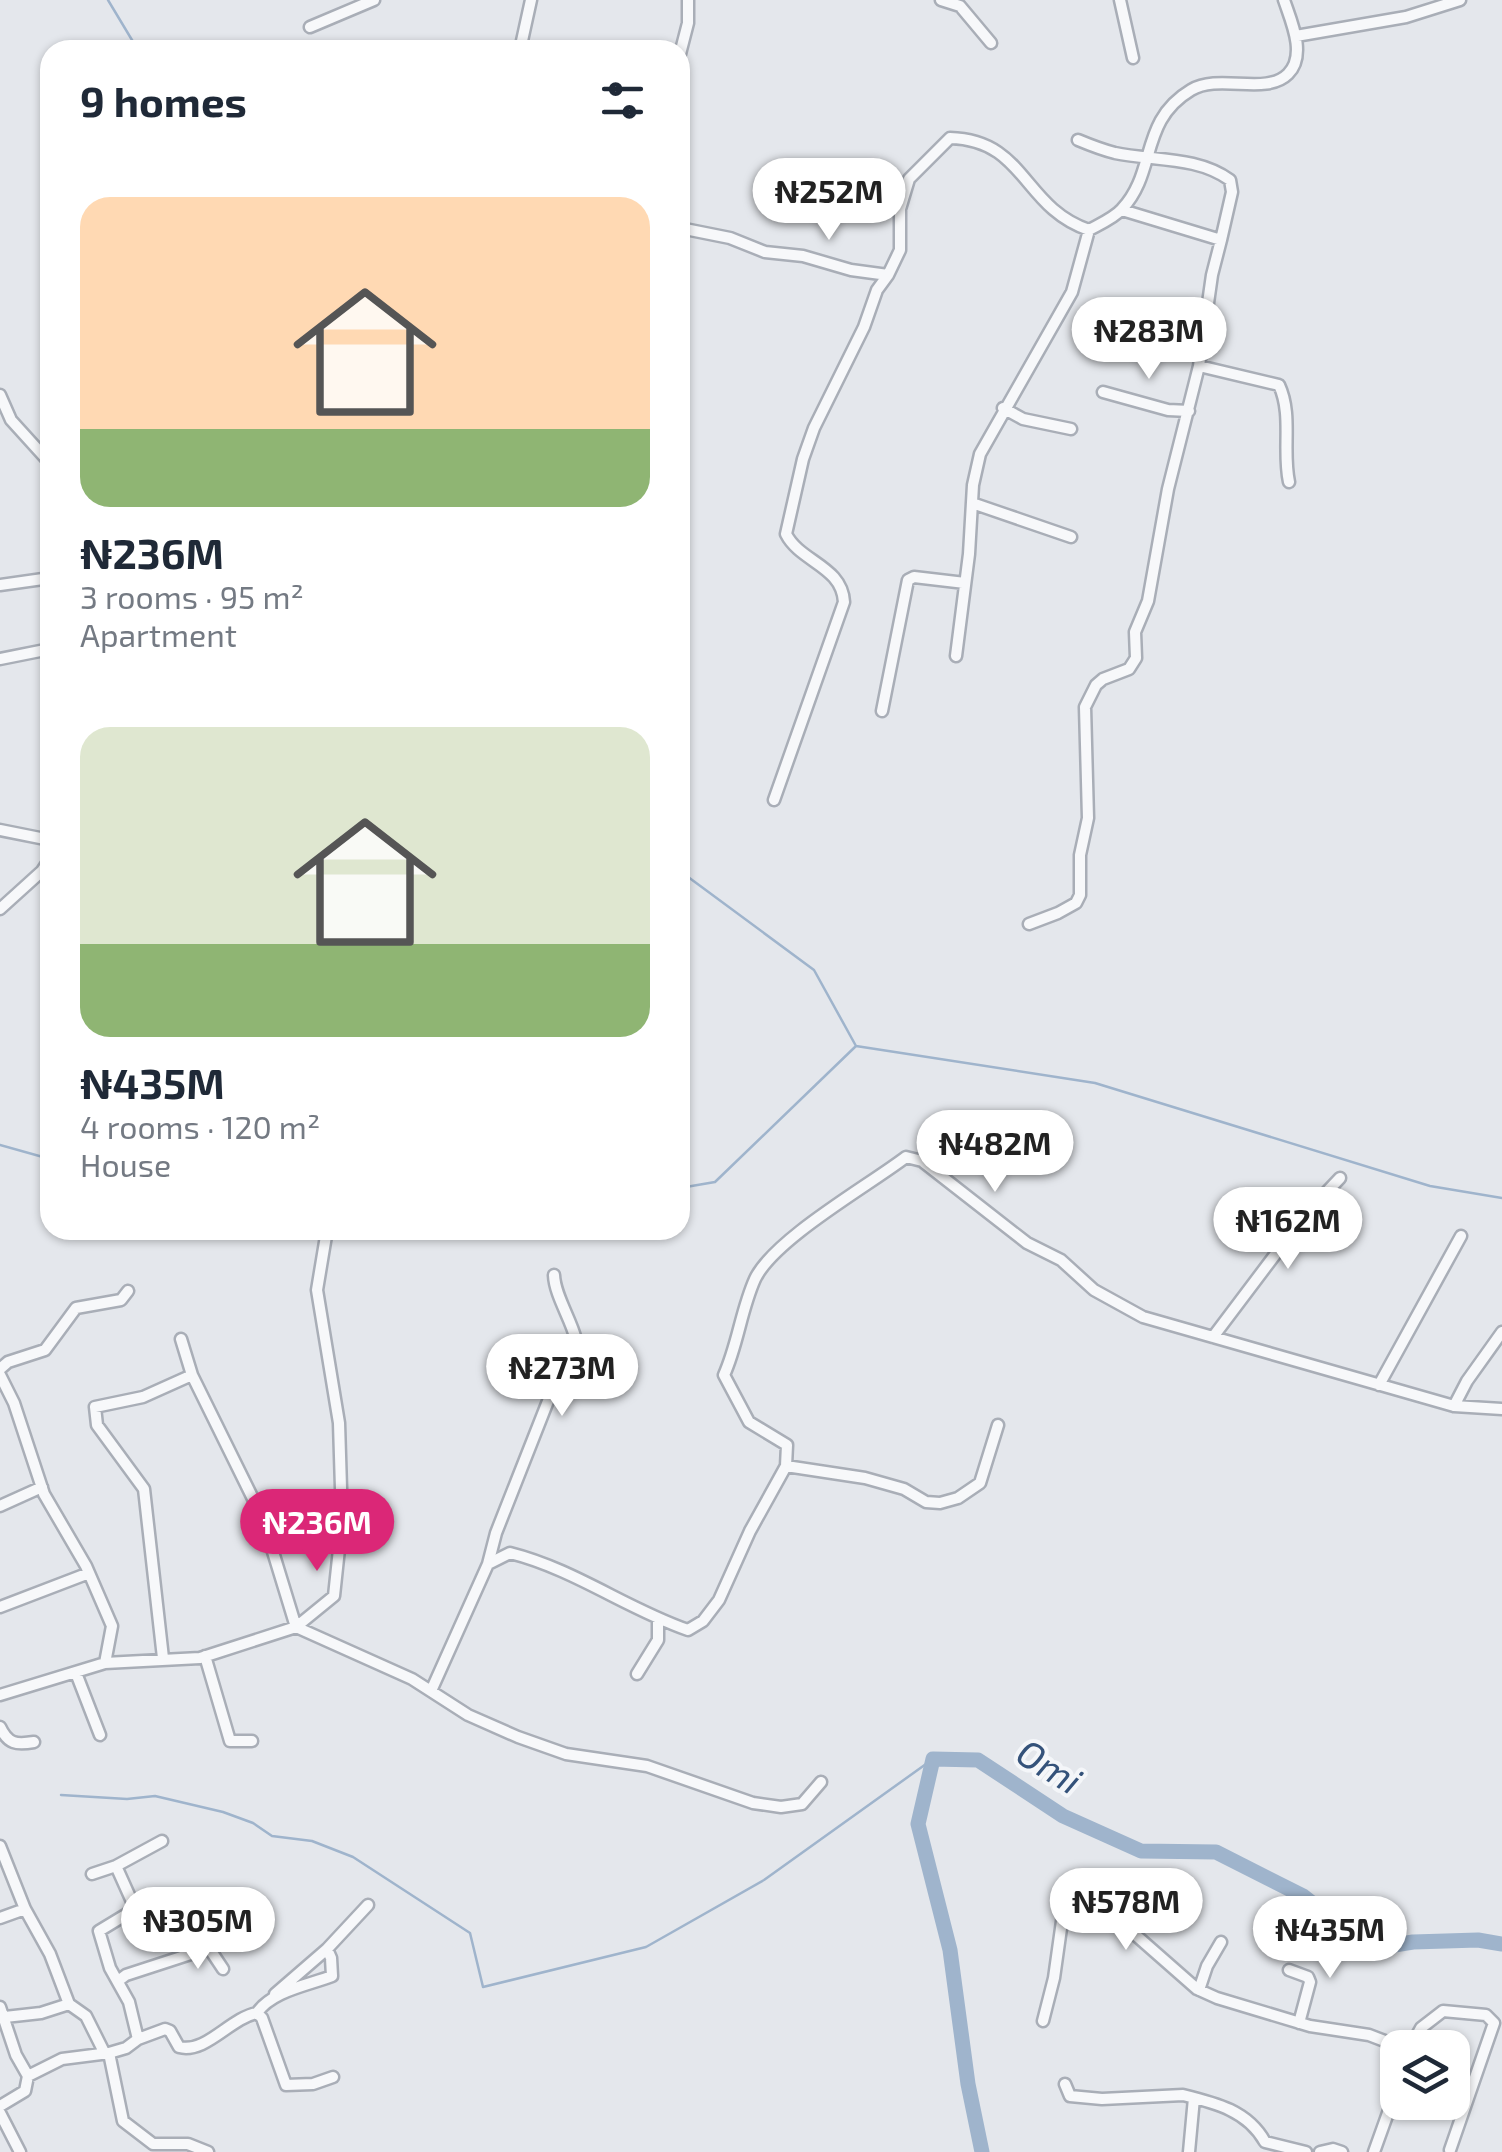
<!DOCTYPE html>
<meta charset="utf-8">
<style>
:root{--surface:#fff;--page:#f6f6f7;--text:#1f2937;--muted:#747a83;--accent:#db2777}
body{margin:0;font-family:"Exo 2",sans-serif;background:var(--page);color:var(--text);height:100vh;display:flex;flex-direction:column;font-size:38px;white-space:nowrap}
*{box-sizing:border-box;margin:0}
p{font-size:32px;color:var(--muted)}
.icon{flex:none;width:55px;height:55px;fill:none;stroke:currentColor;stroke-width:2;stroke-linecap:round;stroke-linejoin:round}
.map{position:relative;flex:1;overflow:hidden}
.panel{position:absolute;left:40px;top:40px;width:650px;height:1200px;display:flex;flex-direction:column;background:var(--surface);border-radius:30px;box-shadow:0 2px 8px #0004}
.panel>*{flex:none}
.buttons{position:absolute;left:1380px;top:2030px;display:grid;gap:20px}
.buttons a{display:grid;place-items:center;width:90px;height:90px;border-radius:20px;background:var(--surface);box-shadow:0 2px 8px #0004;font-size:50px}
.price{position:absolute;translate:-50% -85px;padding:0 22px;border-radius:35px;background:#fff;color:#222;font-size:32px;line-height:65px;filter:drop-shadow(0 2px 5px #0008)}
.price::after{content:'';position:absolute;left:50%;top:60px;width:30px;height:22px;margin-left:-15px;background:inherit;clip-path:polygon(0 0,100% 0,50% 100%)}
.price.selected{background:var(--accent);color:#fff}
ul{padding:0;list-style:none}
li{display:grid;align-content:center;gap:20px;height:530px;padding:0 40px}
li span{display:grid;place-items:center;height:310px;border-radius:30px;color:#555}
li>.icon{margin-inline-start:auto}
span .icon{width:180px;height:180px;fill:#fffc;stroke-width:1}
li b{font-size:42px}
h2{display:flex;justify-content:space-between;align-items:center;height:120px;padding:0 40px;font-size:42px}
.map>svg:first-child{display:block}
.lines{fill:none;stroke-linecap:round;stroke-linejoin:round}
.stream{stroke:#9fb4cc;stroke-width:2.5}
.river{stroke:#9fb4cc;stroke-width:15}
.street-casing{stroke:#a9aeb7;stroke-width:15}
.street{stroke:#f7f8fa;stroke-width:10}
.labels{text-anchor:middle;stroke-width:8;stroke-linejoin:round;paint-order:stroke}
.water-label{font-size:38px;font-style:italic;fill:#34527a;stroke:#f4f6f9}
</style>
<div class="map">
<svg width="1502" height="2152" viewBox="0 0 1502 2152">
<rect width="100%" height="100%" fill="#e4e7ec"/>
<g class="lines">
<path class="stream" d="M108,0L138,50
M680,871L814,970L856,1046
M0,1145L50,1159
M680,1188L715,1182L856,1046L1095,1083L1430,1186L1502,1198
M296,1230L320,1237
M328,1237L381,1230
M61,1795L127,1799L155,1796L223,1812L253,1823L272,1836L312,1841L353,1857L470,1933L483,1987L646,1947L764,1880L933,1759"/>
<path class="river" d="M982,2152L968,2084L950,1950L918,1824L933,1759L978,1760L1063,1816L1141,1851L1216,1852L1303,1896L1354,1936L1382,1947L1413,1942L1478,1940L1502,1944"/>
<defs>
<path id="street" d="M941,0L960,6L991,43
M1120,0L1133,58
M310,27L374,0
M1296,36L1406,17L1460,0
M520,50L531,0
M680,54L688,23V0
M1078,140C1090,145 1103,150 1115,153C1153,161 1197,156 1230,180L1232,192L1221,240
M680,228L730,238L765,252L803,256L851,270L888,275
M1199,366L1279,385C1293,415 1282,450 1289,482
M1103,392L1168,410L1189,411
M0,395L11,420L50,463
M1003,408L1023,419L1071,429
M972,503L1071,537
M0,585L50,578
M956,656L969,554L973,485L980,454L1072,292L1089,230
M0,659L50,649
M882,711L908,580L914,577L965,583
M774,800L844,602C842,566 800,562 786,534L803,459L814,428L864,327L877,290L888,275L900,250V209L909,179L950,138C1026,140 1022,207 1089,230C1100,224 1114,218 1122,209C1157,172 1139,121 1191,90C1219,73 1266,96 1288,74C1307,55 1291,21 1284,0
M0,830L50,840
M0,909L42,871L50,859
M1029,924L1058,913L1076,903L1080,895V855L1088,818L1085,707L1096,685L1103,679L1129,669L1136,658L1135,632L1148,601L1168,489L1199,366L1212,275L1221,240L1122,210
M1213,1337L1305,1215L1340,1178
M181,1339L192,1375L263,1519L296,1627L412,1679L468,1715L518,1737L566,1754L647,1766L753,1803L781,1807L802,1804L821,1782
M0,1369L8,1362L45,1350L76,1308L121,1300L128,1291
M0,1375L14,1403L44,1494L86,1566L112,1626L105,1663
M1379,1385L1461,1236
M1454,1406L1467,1381L1502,1332
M786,1466L865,1478L904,1489L926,1502L940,1503L958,1498L980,1483L998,1425
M0,1506L42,1487
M488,1564L496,1533L550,1396C556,1383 569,1374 575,1362C586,1338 555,1303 554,1275
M0,1607L89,1573
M205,1656L230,1741H252
M163,1658L144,1489L97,1425L95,1407L143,1397L192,1375
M76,1673L100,1735
M637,1674L658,1640V1620
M431,1691L488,1564L510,1553C574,1569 627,1609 688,1630L703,1621L719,1600L750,1531L786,1466L787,1445L749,1422L724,1375C738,1344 741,1310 755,1279C774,1239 868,1186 906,1157L922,1161L1027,1243L1061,1260L1094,1290L1143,1317L1454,1406L1502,1409
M0,1695L105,1663L200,1658L296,1627L334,1596L342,1521L339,1423L317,1290L327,1230
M0,1727C8,1744 16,1745 34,1742
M0,1846L25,1909L50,1954L69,2004L86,2016L105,2054
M92,1874L116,1866
M0,1918L25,1909
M209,1948L223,1969
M1289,1970L1308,1977L1310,1982L1299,2023
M118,1981L126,1975L209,1948L247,1914
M1199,1990L1207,1966L1221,1942
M275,1994L327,1949
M0,2007L16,2055L28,2076L62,2059L109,2053L123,2121L153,2144H188L208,2152
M257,2013C271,1991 309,1985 332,1976L331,1958L327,1949L368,1905
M5,2017L41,2013L69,2004
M1043,2021L1054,1978L1064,1907L1073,1904L1131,1931L1197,1989L1217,1998L1310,2026L1369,2035L1403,2048
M138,2039L165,2029L170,2031L179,2047C206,2054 230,2018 257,2013L262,2018L286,2085L313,2084L333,2077
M1410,2048L1421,2028L1443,2011L1486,2015L1494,2023L1450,2150
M109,2053L126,2048L138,2039L129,2002L110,1968L99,1931L127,1914L134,1906L116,1866L162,1841
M1065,2084L1070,2096L1102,2099L1183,2095C1216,2103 1248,2111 1265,2142L1306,2152
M0,2106L25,2091L28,2076
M0,2113L20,2152
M1189,2152L1194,2098
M1320,2152L1333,2149L1342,2152
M1374,2152L1398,2085"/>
</defs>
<use href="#street" class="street-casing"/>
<use href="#street" class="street"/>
</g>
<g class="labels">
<g class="water-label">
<text transform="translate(1049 1767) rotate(32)" y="13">Omi</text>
</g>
</g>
</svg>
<div class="buttons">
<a><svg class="icon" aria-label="layers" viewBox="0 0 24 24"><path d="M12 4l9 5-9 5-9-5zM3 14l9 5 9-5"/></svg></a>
</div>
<b class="price" style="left:829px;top:243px">₦252M</b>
<b class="price" style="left:1149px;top:382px">₦283M</b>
<b class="price" style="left:995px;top:1195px">₦482M</b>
<b class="price" style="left:1288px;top:1272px">₦162M</b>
<b class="price" style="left:562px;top:1419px">₦273M</b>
<b class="price selected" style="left:317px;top:1574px">₦236M</b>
<b class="price" style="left:1126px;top:1953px">₦578M</b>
<b class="price" style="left:198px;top:1972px">₦305M</b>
<b class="price" style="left:1330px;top:1981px">₦435M</b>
<section class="panel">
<h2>9 homes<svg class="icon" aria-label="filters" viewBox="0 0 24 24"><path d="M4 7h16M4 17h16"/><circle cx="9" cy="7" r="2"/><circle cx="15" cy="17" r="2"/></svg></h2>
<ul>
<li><span style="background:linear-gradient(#ffd9b3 75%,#8fb573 0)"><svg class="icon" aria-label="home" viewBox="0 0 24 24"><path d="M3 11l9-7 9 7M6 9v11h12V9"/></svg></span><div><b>₦236M</b><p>3 rooms · 95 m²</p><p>Apartment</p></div></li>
<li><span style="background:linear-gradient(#dfe7d0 70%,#8fb573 0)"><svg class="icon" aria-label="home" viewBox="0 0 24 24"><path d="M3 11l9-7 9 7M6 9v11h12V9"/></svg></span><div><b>₦435M</b><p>4 rooms · 120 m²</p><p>House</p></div></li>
</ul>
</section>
</div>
